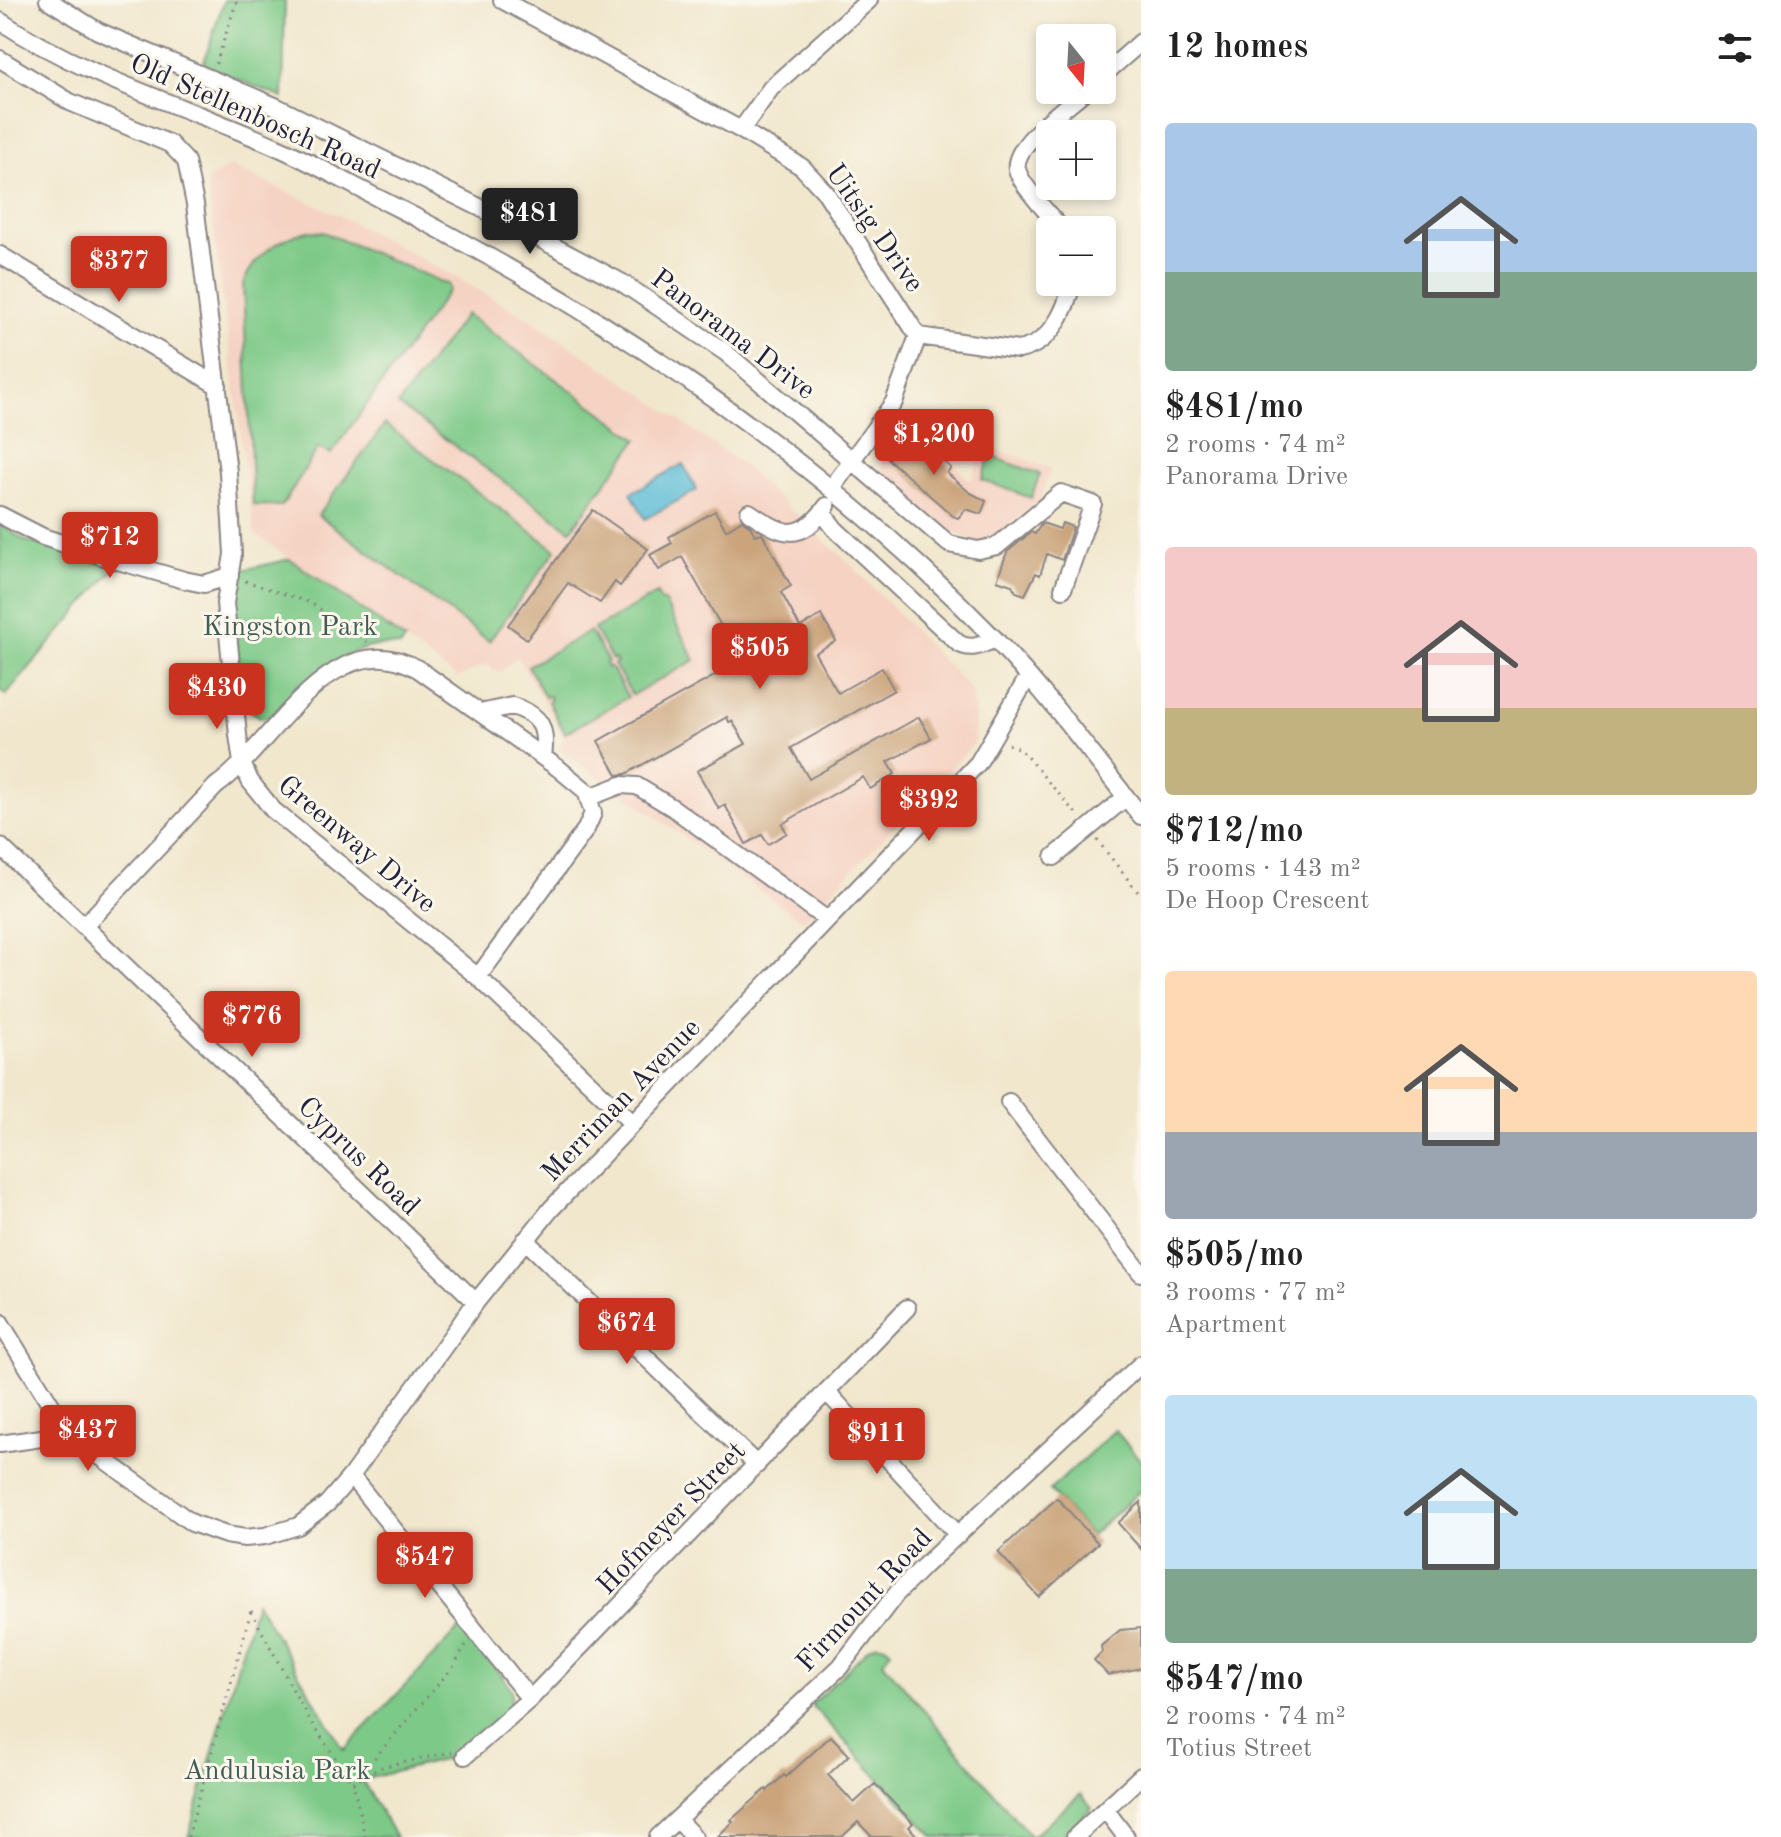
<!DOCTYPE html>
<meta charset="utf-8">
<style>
:root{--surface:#fff;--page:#f6f6f6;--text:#222;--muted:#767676;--accent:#c8321e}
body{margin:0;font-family:"Old Standard TT",serif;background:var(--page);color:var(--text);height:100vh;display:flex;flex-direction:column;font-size:30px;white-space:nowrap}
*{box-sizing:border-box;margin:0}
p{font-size:26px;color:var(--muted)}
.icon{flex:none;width:44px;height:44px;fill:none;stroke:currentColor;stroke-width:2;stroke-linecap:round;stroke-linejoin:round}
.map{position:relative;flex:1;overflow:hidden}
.sheet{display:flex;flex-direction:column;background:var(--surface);width:640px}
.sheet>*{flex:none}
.needle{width:52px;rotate:162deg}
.fabs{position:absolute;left:1036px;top:24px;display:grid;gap:16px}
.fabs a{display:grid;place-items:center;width:80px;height:80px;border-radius:8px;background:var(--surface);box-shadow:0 4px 12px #0003;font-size:40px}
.price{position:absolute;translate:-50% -68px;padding:0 18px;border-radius:8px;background:var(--accent);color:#fff;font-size:26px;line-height:52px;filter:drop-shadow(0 2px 4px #0008)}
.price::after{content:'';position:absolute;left:50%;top:48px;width:24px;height:18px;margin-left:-12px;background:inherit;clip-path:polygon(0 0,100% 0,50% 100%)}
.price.current{background:#222;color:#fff}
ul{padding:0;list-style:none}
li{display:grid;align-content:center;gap:16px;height:424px;padding:0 24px}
li span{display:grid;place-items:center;height:248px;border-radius:8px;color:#555}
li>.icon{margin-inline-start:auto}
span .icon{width:144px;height:144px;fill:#fffc;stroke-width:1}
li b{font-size:34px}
h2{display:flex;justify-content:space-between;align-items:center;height:96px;padding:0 24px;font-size:34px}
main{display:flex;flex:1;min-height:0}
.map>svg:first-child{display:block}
.built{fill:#f5d2c2}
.green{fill:#7dc987;stroke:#507661;stroke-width:2}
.water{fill:#58bbd6;stroke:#3d6e88;stroke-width:2}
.building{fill:#cba47b}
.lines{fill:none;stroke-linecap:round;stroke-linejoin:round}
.minor-casing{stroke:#8a8484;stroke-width:20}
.path{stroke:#8a8484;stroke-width:3;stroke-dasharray:2 6;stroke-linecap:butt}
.minor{stroke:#fff;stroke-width:16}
.labels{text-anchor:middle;stroke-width:6;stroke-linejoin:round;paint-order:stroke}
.street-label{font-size:28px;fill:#22223b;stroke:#fbf7ec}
.park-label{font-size:28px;fill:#425c56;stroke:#fbf7ec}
</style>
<main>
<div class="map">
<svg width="1141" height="1837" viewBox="0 0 1141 1837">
<rect width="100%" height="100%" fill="#fbf7ec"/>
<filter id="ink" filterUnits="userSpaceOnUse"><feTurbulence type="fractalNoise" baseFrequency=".0125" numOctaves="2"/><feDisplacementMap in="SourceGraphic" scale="16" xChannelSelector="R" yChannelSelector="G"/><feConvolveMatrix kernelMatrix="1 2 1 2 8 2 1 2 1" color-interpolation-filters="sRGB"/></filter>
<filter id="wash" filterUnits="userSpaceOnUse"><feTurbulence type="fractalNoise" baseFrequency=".006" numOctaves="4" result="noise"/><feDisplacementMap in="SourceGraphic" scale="32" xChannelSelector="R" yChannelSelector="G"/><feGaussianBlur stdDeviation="1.8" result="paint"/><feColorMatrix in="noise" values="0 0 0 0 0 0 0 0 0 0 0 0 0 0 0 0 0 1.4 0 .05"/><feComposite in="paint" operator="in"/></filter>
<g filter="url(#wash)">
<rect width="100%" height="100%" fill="#f1e7cd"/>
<path class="built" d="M230,166L340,216L450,274L525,316L644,395L741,464L851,565L971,690L975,713L974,744L803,921L559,749L564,736L517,657L500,672L493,670L487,664L458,678L254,533L207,181Z
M908,420L971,481L984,446L1051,468L1040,500L1010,524L999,541L980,543L954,532L948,535L883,476L880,449Z"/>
<path class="green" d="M224,0H285L283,98L203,65Z
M308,231L323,232L449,285V290L331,454L318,448L282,506L253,505L243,284C254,255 279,238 308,231Z
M466,314L638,439L571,530L398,405Z
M385,424L556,550L489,641L318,515Z
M990,456L1040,474L1031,498L982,480Z
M0,524L24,540L115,568L6,695L0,689Z
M290,559L405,640L400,647C372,640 341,656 319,673C302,686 283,718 261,718L248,709C241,664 224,614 243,570Z
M657,594L661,602L664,601L695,660L632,695L614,664L617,662L615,659L612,660L594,629Z
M590,631L608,662L605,664L607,668L610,666L628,697L565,733L548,701L551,699L549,696L545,697L528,666Z
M1115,1430L1141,1461V1490L1091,1535L1050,1490Z
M256,1602L344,1750L462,1626L509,1685L512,1692L510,1707L458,1756L362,1780L396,1837H188Z
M877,1644L885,1646L891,1651L883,1662L1031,1837L1081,1794L1092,1808L1061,1837H934L811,1705L869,1648Z"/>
<path class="water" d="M683,464L697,490L645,519L631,493Z"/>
<g id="blocks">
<path class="building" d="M912,432L951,468L947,473L969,492L986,501L981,514L966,509L958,518L953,516L888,459Z
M593,510L648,549L620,586L615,582L600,603L568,583L527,639L508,625Z
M715,511L726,530L742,520L750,526L755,535L762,533L791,586L781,592L800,627L821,615L836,641L815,653L838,693L882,668L894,690L791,748L809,779L919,717L931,738L888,762L895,774L870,789L863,777L782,824L787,833L768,844L762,835L746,844L725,805L719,809L697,771L746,744L732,721L729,722L727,717L626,774L617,775L598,741L741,661L682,557L659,570L650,555L672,543L669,537Z
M1042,523L1060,529L1062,523L1073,527L1062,560L1047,554L1040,575L1036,573L1025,595L1016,592L1012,585L997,580L1007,552L1031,532L1035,534Z
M1057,1498L1098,1543L1039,1597L998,1552Z
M1141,1502V1549L1118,1523Z
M1141,1628V1668L1108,1675L1094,1660L1102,1652L1101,1646L1120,1630Z
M831,1736L849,1755L828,1775L854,1803L875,1784L913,1823L909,1827L918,1837H872L858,1822L842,1837H717L733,1822L731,1820L766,1789L767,1791L784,1775L786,1777Z"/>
</g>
</g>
<g filter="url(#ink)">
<use href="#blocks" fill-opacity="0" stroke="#8a8484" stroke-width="2"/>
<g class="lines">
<defs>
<path id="minor" d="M48,0L98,31L275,106L493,214L621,282L725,352L949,544L978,550L997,546L1061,493L1093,504L1063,589
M502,0L741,130L802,167L826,193L918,336L894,402L831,489
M0,21C85,77 184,106 277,147C311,162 344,181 378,198C604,311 815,455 992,636C1046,692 1093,756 1141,816
M0,59L70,102L170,144L186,161L195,204L228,472L233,554L225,603L238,735L242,763L250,781L273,810L478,977L632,1123
M1102,76L1141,42
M741,130L771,88L869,0
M1062,230C1051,216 1020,185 1017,169C1012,145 1069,105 1086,90
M0,255L218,386
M918,336L1018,350C1050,345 1066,312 1072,282
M749,512C783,535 799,544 827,506
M822,512L835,529L958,643C971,651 982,645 995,639
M0,515L43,537L111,559L184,580L204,584L230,576
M480,713L512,706C542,715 547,729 543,757
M590,797L621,785L637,786L673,808L826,919
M0,846L476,1302
M1054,857L1126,797
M84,926L216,786C274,745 331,620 418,669L558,768L586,791L593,813L586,829L478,977
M1009,1102L1141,1273
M525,1240L757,1465
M0,1322L69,1434L192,1523L226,1535L245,1538L265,1536L298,1526L327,1504L351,1476L476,1302L551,1209L978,763L1028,677
M827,1392L958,1535
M0,1444L69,1434
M351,1476L530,1699
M465,1756L530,1699L907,1308
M1105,1809L1126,1837
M677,1819L694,1837
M658,1837L840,1667L896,1594L924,1566L1141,1364
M1075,1837L1141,1776"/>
</defs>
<use href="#minor" class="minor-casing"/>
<path class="path" d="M216,64L237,0
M245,581L311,603L369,643
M1008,744L1020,749L1077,815
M1097,840L1141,896
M251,1611L308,1718L353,1783L378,1768L452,1752
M188,1837L251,1611
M365,1837L353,1783L453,1667L467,1643"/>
<use href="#minor" class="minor"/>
</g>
</g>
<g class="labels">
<g class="street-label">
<text transform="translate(256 115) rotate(24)" y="10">Old Stellenbosch Road</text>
<text transform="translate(876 227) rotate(55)" y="10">Uitsig Drive</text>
<text transform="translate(734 333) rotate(37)" y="10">Panorama Drive</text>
<text transform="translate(358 843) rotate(40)" y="10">Greenway Drive</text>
<text transform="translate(620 1099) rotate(-46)" y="10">Merriman Avenue</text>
<text transform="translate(360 1155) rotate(44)" y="10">Cyprus Road</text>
<text transform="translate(670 1517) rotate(-46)" y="10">Hofmeyer Street</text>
<text transform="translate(863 1599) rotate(-47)" y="10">Firmount Road</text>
</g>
<g class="park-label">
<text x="290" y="635">Kingston Park</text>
<text x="277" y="1779">Andulusia Park</text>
</g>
</g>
</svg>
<div class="fabs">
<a><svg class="needle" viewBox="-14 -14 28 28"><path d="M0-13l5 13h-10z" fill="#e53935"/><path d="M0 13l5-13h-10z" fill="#767676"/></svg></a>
<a>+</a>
<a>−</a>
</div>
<b class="price current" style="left:530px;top:256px">$481</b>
<b class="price" style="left:119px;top:304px">$377</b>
<b class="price" style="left:934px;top:477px">$1,200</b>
<b class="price" style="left:110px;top:580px">$712</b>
<b class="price" style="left:760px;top:691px">$505</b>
<b class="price" style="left:217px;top:731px">$430</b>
<b class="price" style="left:929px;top:843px">$392</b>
<b class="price" style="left:252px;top:1059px">$776</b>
<b class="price" style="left:627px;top:1366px">$674</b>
<b class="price" style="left:88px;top:1473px">$437</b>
<b class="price" style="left:877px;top:1476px">$911</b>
<b class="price" style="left:425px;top:1600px">$547</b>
</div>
<section class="sheet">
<h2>12 homes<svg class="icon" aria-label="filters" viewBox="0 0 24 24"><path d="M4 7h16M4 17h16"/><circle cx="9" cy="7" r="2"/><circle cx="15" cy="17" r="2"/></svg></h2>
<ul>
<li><span style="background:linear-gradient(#a9c7e8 60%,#7fa58c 0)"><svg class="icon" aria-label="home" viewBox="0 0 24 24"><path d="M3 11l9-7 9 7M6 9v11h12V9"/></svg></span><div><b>$481/mo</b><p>2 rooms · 74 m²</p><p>Panorama Drive</p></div></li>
<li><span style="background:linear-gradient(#f6c9c9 65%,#c2b280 0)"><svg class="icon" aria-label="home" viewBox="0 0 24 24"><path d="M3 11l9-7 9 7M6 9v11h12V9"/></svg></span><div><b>$712/mo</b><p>5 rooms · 143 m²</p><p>De Hoop Crescent</p></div></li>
<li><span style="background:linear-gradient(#ffd9b3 65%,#9aa5b1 0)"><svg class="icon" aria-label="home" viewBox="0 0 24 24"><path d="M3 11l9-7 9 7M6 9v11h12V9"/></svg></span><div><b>$505/mo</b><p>3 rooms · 77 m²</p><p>Apartment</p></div></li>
<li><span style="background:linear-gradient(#bfe0f5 70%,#7fa58c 0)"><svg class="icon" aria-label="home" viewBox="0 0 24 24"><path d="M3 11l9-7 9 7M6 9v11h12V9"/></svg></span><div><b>$547/mo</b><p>2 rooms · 74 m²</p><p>Totius Street</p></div></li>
</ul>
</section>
</main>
